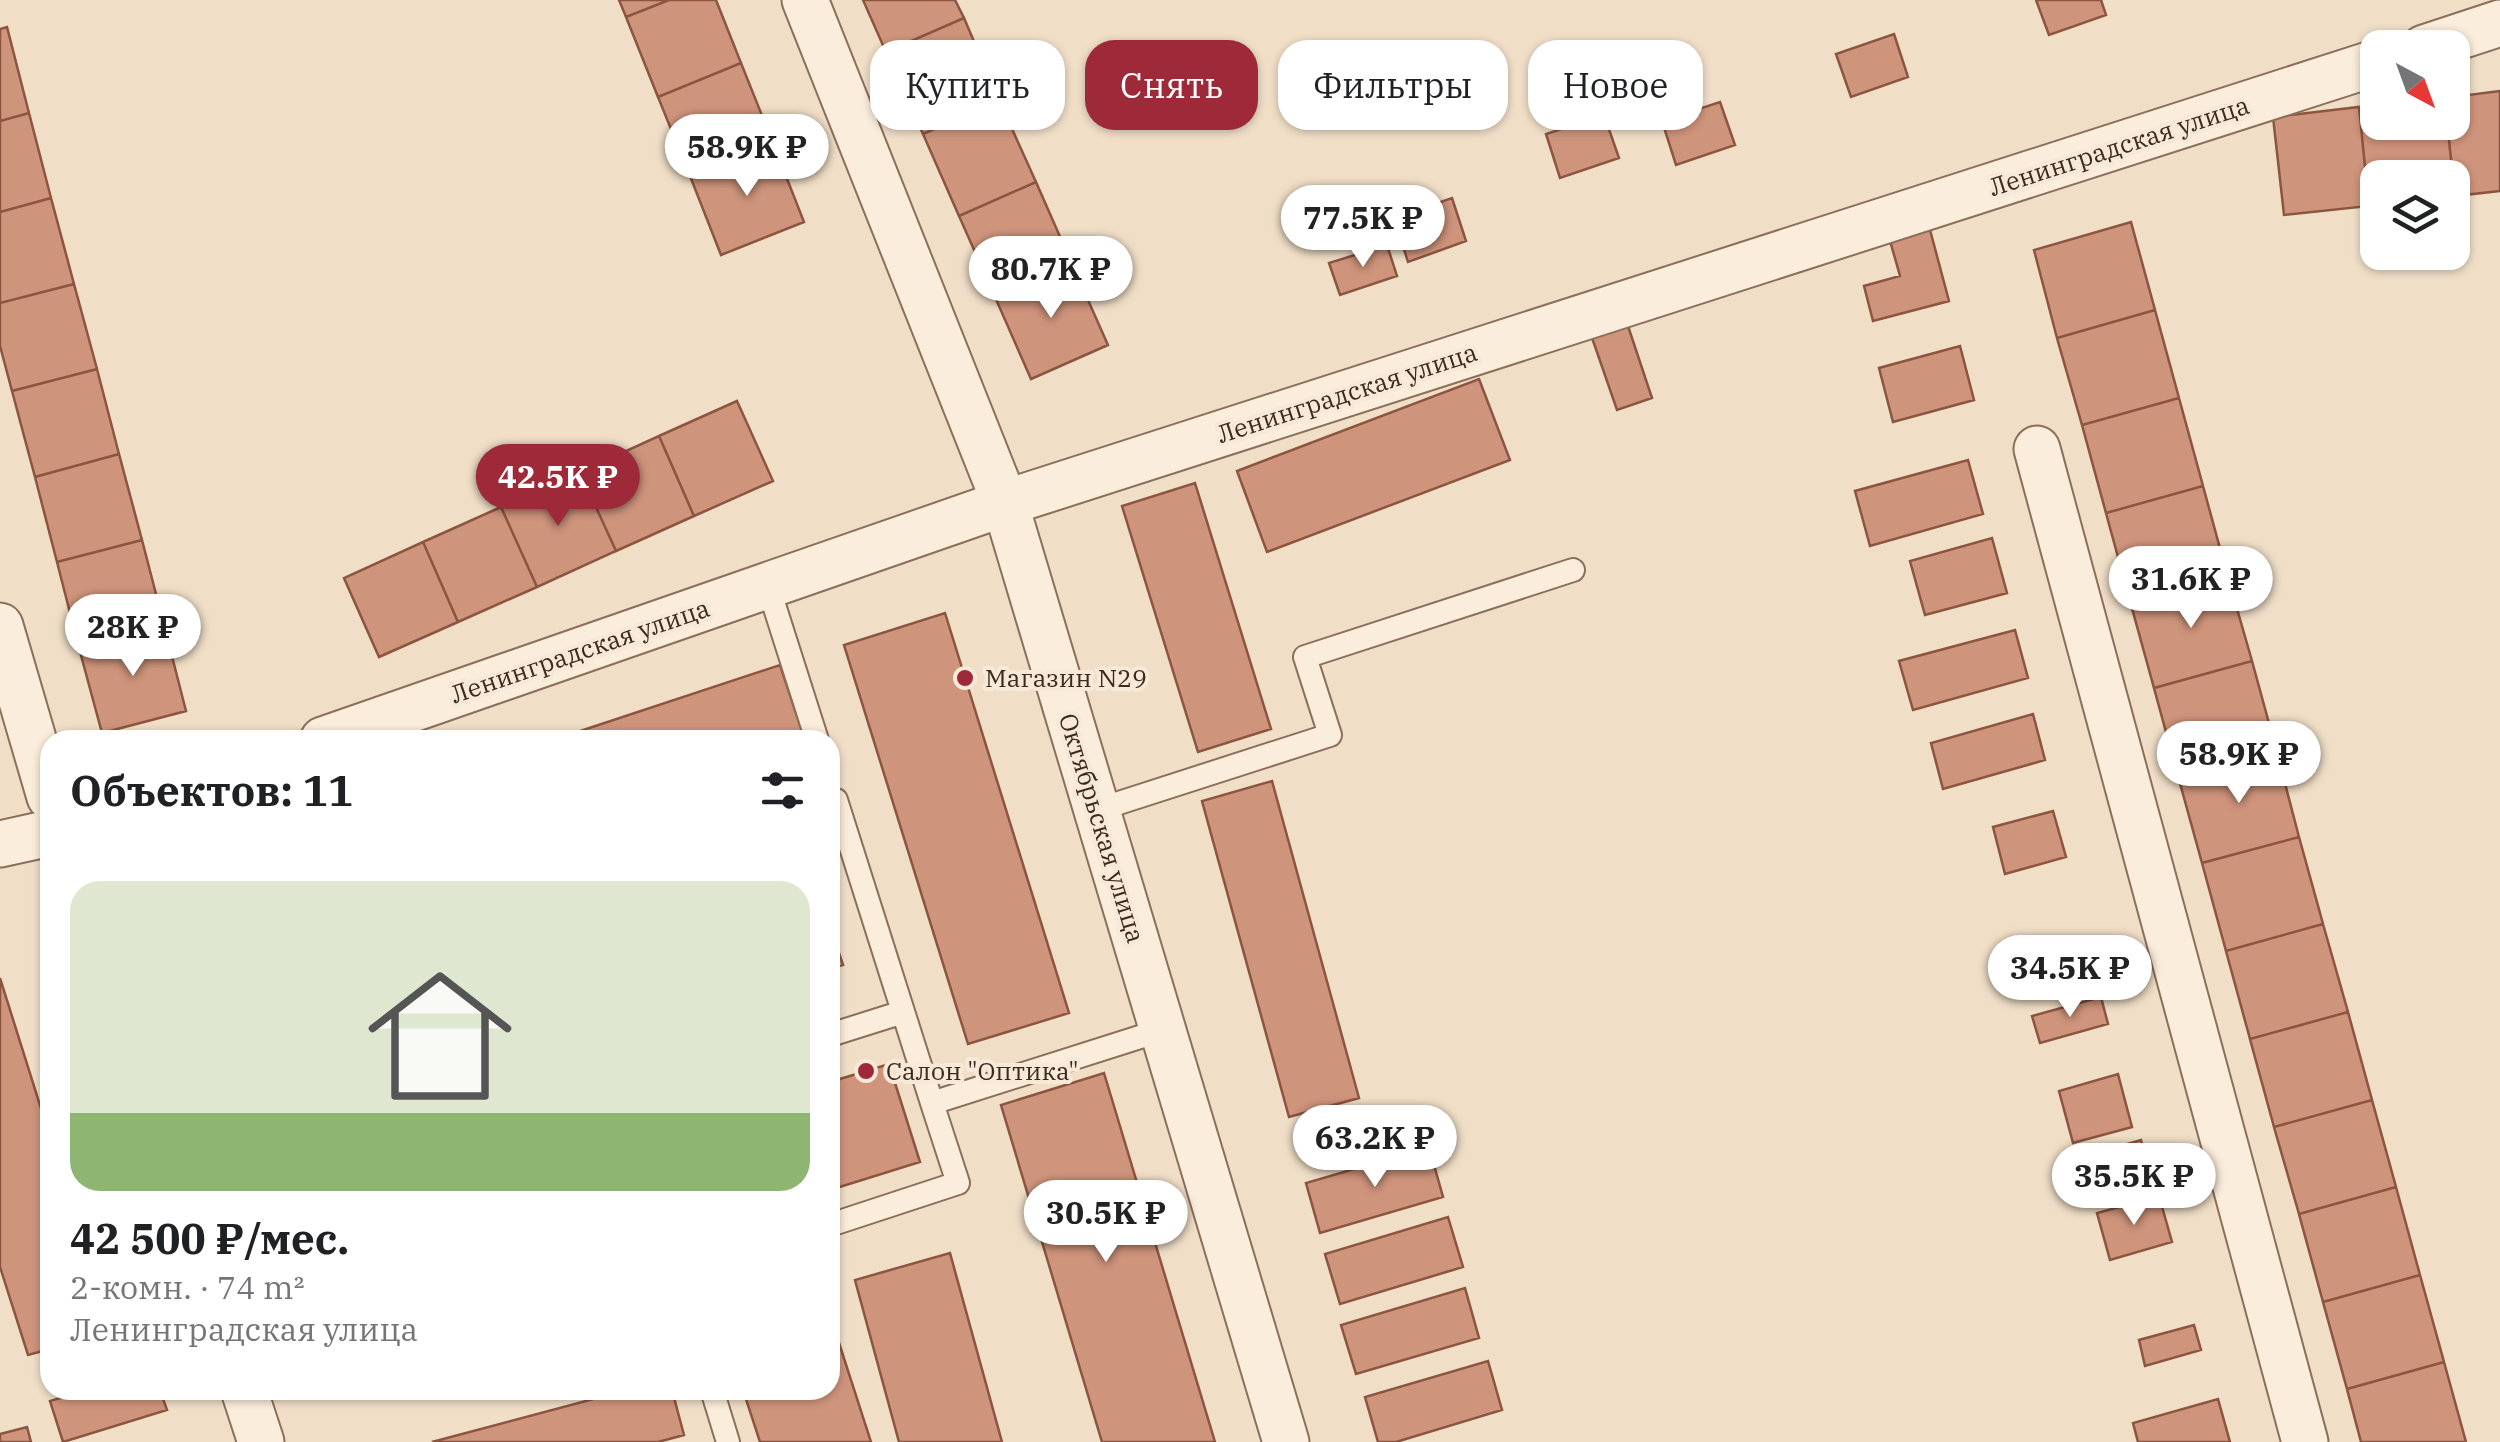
<!DOCTYPE html>
<html lang="ru">
<meta charset="utf-8">
<style>
:root{--surface:#fff;--page:#f6f6f6;--text:#202124;--muted:#757577;--line:#e0e0e0;--accent:#9d2939}
body{margin:0;font-family:"IBM Plex Serif",serif;background:var(--page);color:var(--text);height:100vh;display:flex;flex-direction:column;font-size:38px;white-space:nowrap}
*{box-sizing:border-box;margin:0}
p{font-size:32px;color:var(--muted)}
.icon{flex:none;width:55px;height:55px;fill:none;stroke:currentColor;stroke-width:2;stroke-linecap:round;stroke-linejoin:round}
.map{position:relative;flex:1;overflow:hidden}
.side{position:absolute;left:40px;top:730px;width:800px;height:670px;display:flex;flex-direction:column;background:var(--surface);border-radius:30px;box-shadow:0 2px 8px #0004}
.side>*{flex:none}
.hud{position:absolute;left:870px;top:40px;width:950px;height:90px;display:flex;gap:20px}
.needle{width:65px;rotate:139deg}
.fabs{position:absolute;left:2360px;top:30px;display:grid;gap:20px}
.fabs a{display:grid;place-items:center;width:110px;height:110px;border-radius:20px;background:var(--surface);box-shadow:0 2px 8px #0004;font-size:50px}
.price{position:absolute;translate:-50% -85px;padding:0 22px;border-radius:35px;background:#fff;color:#222;font-size:32px;line-height:65px;filter:drop-shadow(0 2px 5px #0008)}
.price::after{content:'';position:absolute;left:50%;top:60px;width:30px;height:22px;margin-left:-15px;background:inherit;clip-path:polygon(0 0,100% 0,50% 100%)}
.price.selected{background:var(--accent);color:#fff}
ul{padding:0;list-style:none}
li{display:grid;align-content:center;gap:20px;height:530px;padding:0 30px}
li+li{border-top:2px solid var(--line)}
li span{display:grid;place-items:center;height:310px;border-radius:30px;color:#555}
li>.icon{margin-inline-start:auto}
span .icon{width:180px;height:180px;fill:#fffc;stroke-width:1}
li b{font-size:42px}
h2{display:flex;justify-content:space-between;align-items:center;height:120px;padding:0 30px;font-size:42px}
.pill{padding:0 35px;border-radius:30px;background:var(--surface);box-shadow:0 2px 8px #0004;font-size:35px;line-height:90px}
.pill.selected{background:var(--accent);color:#fff}
.map>svg:first-child{display:block}
.building{fill:#cf947c;stroke:#8c5540;stroke-width:2.5}
.lines{fill:none;stroke-linecap:round;stroke-linejoin:round}
.lane-casing{stroke:#8c6f5b;stroke-width:26}
.street-casing{stroke:#8c6f5b;stroke-width:49}
.lane{stroke:#faeddb;stroke-width:22}
.street{stroke:#faeddb;stroke-width:45}
.poi-dot{fill:#9d2939;stroke:#f7e9d7;stroke-width:4}
.labels{text-anchor:middle;stroke-width:8;stroke-linejoin:round;paint-order:stroke}
.street-label{font-size:25px;fill:#3c2a1f;stroke:#f7e9d7}
.poi-label{font-size:25px;fill:#3c2a1f;stroke:#f7e9d7;text-anchor:start}
</style>
<div class="map">
<svg width="2500" height="1442" viewBox="0 0 2500 1442">
<rect width="100%" height="100%" fill="#f0dec7"/>
<path class="building" d="M619,0H669L626,17Z
M669,0H716L741,63L658,97L626,17Z
M863,0H955L964,18L886,52Z
M2036,0H2101L2106,15L2049,35Z
M964,18L999,100L923,134L886,52Z
M7,27L29,113L0,121V29Z
M1894,34L1908,77L1851,97L1836,54Z
M741,63L773,143L690,176L658,97Z
M2500,91V191L2455,196L2447,122H2452V97Z
M999,100L1036,182L959,216L923,134Z
M1720,102L1735,145L1676,165L1662,121Z
M2378,105V122H2447L2455,196L2452,178H2378V205L2369,206L2359,107Z
M2359,107L2369,206L2284,215L2273,117Z
M29,113L51,198L0,212V121Z
M1604,115L1619,158L1560,178L1546,134Z
M773,143L804,222L721,255L690,176Z
M1036,182L1072,264L995,297L959,216Z
M51,198L74,284L0,303V212Z
M1452,198L1466,241L1408,262L1394,218Z
M2131,222L2155,310L2057,338L2034,250Z
M1929,226L1949,301L1873,321L1864,286L1900,276L1889,237Z
M1387,245L1397,276L1340,295L1329,263Z
M1072,264L1108,345L1031,379L995,297Z
M74,284L97,369L12,391L0,346V303Z
M2155,310L2179,398L2082,425L2057,338Z
M1626,320L1652,398L1617,410L1590,332Z
M1960,346L1974,400L1893,422L1879,368Z
M97,369L119,454L35,477L12,391Z
M1479,379L1510,460L1267,552L1237,471Z
M2179,398L2203,486L2106,513L2082,425Z
M737,401L773,481L694,516L659,436Z
M659,436L694,516L616,551L580,472Z
M119,454L142,540L57,562L35,477Z
M1968,460L1983,514L1870,546L1855,491Z
M580,472L616,551L537,587L501,507Z
M1195,483L1271,729L1198,752L1122,506Z
M2203,486L2227,574L2130,601L2106,513Z
M501,507L537,587L458,622L423,542Z
M1992,538L2007,593L1925,615L1910,561Z
M142,540L164,625L79,648L57,562Z
M423,542L458,622L379,657L344,578Z
M2227,574L2252,661L2154,688L2130,601Z
M945,613L1069,1013L968,1044L844,645Z
M164,625L186,711L102,733L79,648Z
M2015,630L2028,678L1913,710L1899,661Z
M2252,661L2276,749L2178,776L2154,688Z
M780,665L805,740H553Z
M2033,714L2045,760L1943,789L1931,743Z
M2276,749L2299,837L2202,863L2178,776Z
M1272,781L1359,1098L1289,1117L1202,801Z
M2053,811L2066,857L2005,874L1993,827Z
M2299,837L2323,924L2226,951L2202,863Z
M2323,924L2348,1012L2250,1039L2226,951Z
M830,926L843,965L830,969Z
M0,978L50,1137V1349L28,1355L0,1267Z
M2101,997L2108,1024L2040,1043L2032,1016Z
M2348,1012L2372,1100L2274,1127L2250,1039Z
M889,1064L920,1162L830,1190V1082Z
M1104,1073L1215,1442H1102L1001,1105Z
M2118,1074L2132,1127L2073,1143L2059,1091Z
M2372,1100L2396,1187L2299,1214L2274,1127Z
M2141,1140L2153,1185L2094,1201L2082,1157Z
M1429,1147L1443,1197L1320,1233L1306,1183Z
M2396,1187L2420,1275L2323,1302L2299,1214Z
M2159,1196L2172,1242L2110,1260L2097,1213Z
M1448,1217L1463,1267L1340,1304L1325,1254Z
M950,1253L1002,1442H899L855,1280Z
M2420,1275L2444,1362L2347,1389L2323,1302Z
M1465,1288L1479,1338L1356,1374L1341,1325Z
M830,1315L871,1442H760L743,1390H830Z
M2194,1325L2201,1350L2145,1366L2139,1340Z
M1488,1361L1502,1410L1396,1442H1378L1365,1397Z
M2444,1362L2466,1442H2361L2347,1389Z
M86,1390H160L167,1410L63,1442L50,1401Z
M627,1390H672L684,1435L658,1442H432Z
M2218,1399L2230,1442H2138L2133,1423Z
M27,1427L31,1442H0V1434Z"/>
<g class="lines">
<defs>
<path id="lane" d="M768,586L817,740
M830,802L836,800L932,1103L1162,1030
M1097,810L1330,735L1305,657L1573,570
M830,1035L903,1012
M830,1225L958,1183L932,1103
M712,1390L728,1442"/>
<path id="street" d="M805,0L1005,503L1286,1442
M2424,48L2500,23
M2037,449L2305,1442
M0,626L50,797
M323,740L1005,503L2378,62
M0,844L50,833
M244,1390L261,1442"/>
</defs>
<use href="#lane" class="lane-casing"/>
<use href="#street" class="street-casing"/>
<use href="#lane" class="lane"/>
<use href="#street" class="street"/>
</g>
<g class="poi-dot">
<circle cx="965" cy="678" r="10"/>
<circle cx="866" cy="1071" r="10"/>
</g>
<g class="labels">
<g class="street-label">
<text transform="translate(2119 146) rotate(-18)" y="9">Ленинградская улица</text>
<text transform="translate(1347 393) rotate(-18)" y="9">Ленинградская улица</text>
<text transform="translate(580 651) rotate(-19)" y="9">Ленинградская улица</text>
<text transform="translate(1102 828) rotate(73)" y="9">Октябрьская улица</text>
</g>
<g class="poi-label">
<text x="985" y="687">Магазин N29</text>
<text x="886" y="1080">Салон "Оптика"</text>
</g>
</g>
</svg>
<div class="fabs">
<a><svg class="needle" viewBox="-14 -14 28 28"><path d="M0-13l5 13h-10z" fill="#e53935"/><path d="M0 13l5-13h-10z" fill="#757577"/></svg></a>
<a><svg class="icon" aria-label="layers" viewBox="0 0 24 24"><path d="M12 4l9 5-9 5-9-5zM3 14l9 5 9-5"/></svg></a>
</div>
<b class="price" style="left:747px;top:199px">58.9K ₽</b>
<b class="price" style="left:1363px;top:270px">77.5K ₽</b>
<b class="price" style="left:1051px;top:321px">80.7K ₽</b>
<b class="price selected" style="left:558px;top:529px">42.5K ₽</b>
<b class="price" style="left:2191px;top:631px">31.6K ₽</b>
<b class="price" style="left:133px;top:679px">28K ₽</b>
<b class="price" style="left:2239px;top:806px">58.9K ₽</b>
<b class="price" style="left:2070px;top:1020px">34.5K ₽</b>
<b class="price" style="left:1375px;top:1190px">63.2K ₽</b>
<b class="price" style="left:2134px;top:1228px">35.5K ₽</b>
<b class="price" style="left:1106px;top:1265px">30.5K ₽</b>
<div class="hud">
<a class="pill">Купить</a>
<a class="pill selected">Снять</a>
<a class="pill">Фильтры</a>
<a class="pill">Новое</a>
</div>
<section class="side">
<h2>Объектов: 11<svg class="icon" aria-label="filters" viewBox="0 0 24 24"><path d="M4 7h16M4 17h16"/><circle cx="9" cy="7" r="2"/><circle cx="15" cy="17" r="2"/></svg></h2>
<ul>
<li><span style="background:linear-gradient(#dfe7d0 75%,#8fb573 0)"><svg class="icon" aria-label="home" viewBox="0 0 24 24"><path d="M3 11l9-7 9 7M6 9v11h12V9"/></svg></span><div><b>42 500 ₽/мес.</b><p>2-комн. · 74 m²</p><p>Ленинградская улица</p></div></li>
</ul>
</section>
</div>
